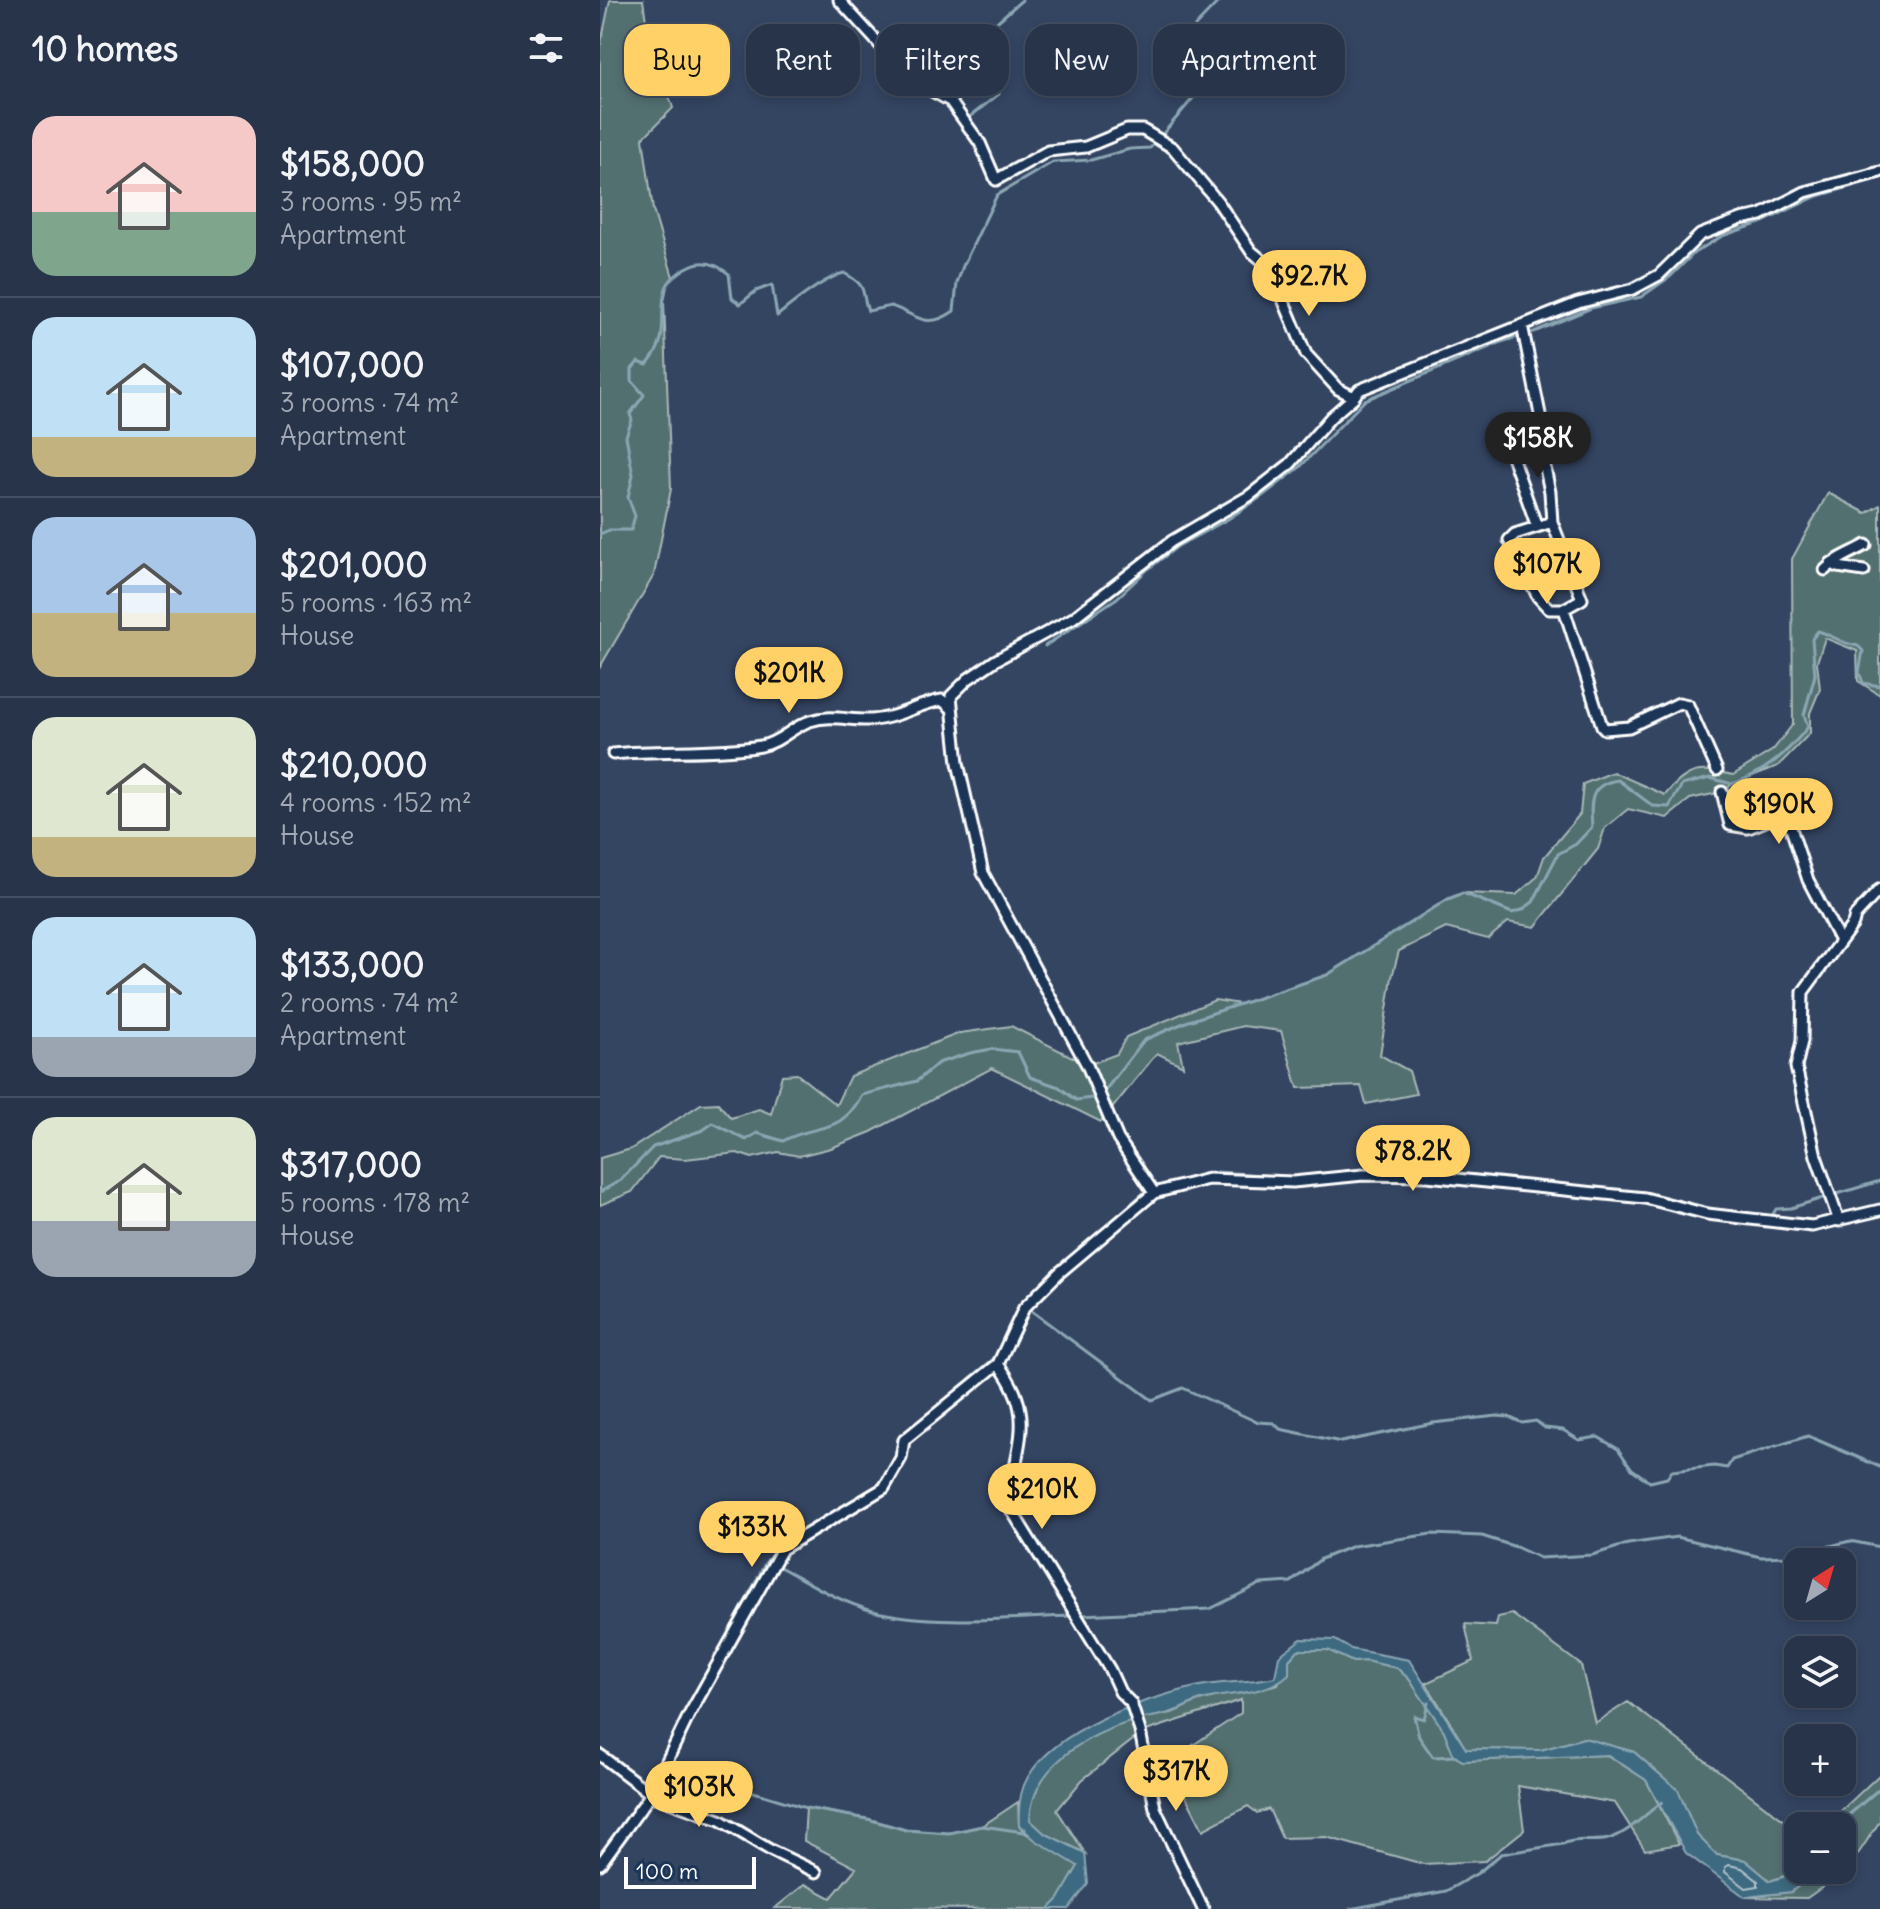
<!DOCTYPE html>
<meta charset="utf-8">
<style>
:root{--surface:#27344a;--page:#333f54;--text:#f1f3f6;--muted:#a4aab5;--line:#434f62;--accent:#ffd166}
body{margin:0;font-family:Delius,sans-serif;background:var(--page);color:var(--text);height:100vh;display:flex;flex-direction:column;font-size:30px;white-space:nowrap}
*{box-sizing:border-box;margin:0}
p{font-size:26px;color:var(--muted)}
.icon{flex:none;width:44px;height:44px;fill:none;stroke:currentColor;stroke-width:2;stroke-linecap:round;stroke-linejoin:round}
.map{position:relative;flex:1;overflow:hidden}
.sheet{display:flex;flex-direction:column;background:var(--surface);width:600px}
.sheet>*{flex:none}
.hud{position:absolute;left:24px;top:24px;width:760px;height:72px;display:flex;gap:16px}
.needle{width:52px;rotate:37deg}
.tools{position:absolute;left:1184px;top:1548px;display:grid;gap:16px}
.tools a{display:grid;place-items:center;width:72px;height:72px;border-radius:16px;background:var(--surface);box-shadow:0 4px 12px #0003,0 0 0 2px var(--line);font-size:40px}
.scale{position:absolute;left:24px;bottom:20px;width:132px;box-sizing:border-box;padding-left:8px;border:4px solid #fff;border-top:0;font-size:22px;line-height:28px;white-space:nowrap;color:#fff;-webkit-text-stroke:6px #1d3557;paint-order:stroke}
.price{position:absolute;translate:-50% -68px;padding:0 18px;border-radius:28px;background:var(--accent);color:#111;font-size:26px;line-height:52px;filter:drop-shadow(0 2px 4px #0008)}
.price::after{content:'';position:absolute;left:50%;top:48px;width:24px;height:18px;margin-left:-12px;background:inherit;clip-path:polygon(0 0,100% 0,50% 100%)}
.price.on{background:#222;color:#fff}
ul{padding:0;list-style:none}
li{display:flex;align-items:center;gap:24px;height:200px;padding:0 32px}
li+li{border-top:2px solid var(--line)}
li span{display:grid;place-items:center;flex:none;width:224px;height:160px;border-radius:24px;color:#555}
li>.icon{margin-inline-start:auto}
span .icon{width:96px;height:96px;fill:#fffc;stroke-width:1}
li b{font-size:34px}
h2{display:flex;justify-content:space-between;align-items:center;height:96px;padding:0 32px;font-size:34px}
.pill{padding:0 28px;border-radius:24px;background:var(--surface);box-shadow:0 4px 12px #0003,0 0 0 2px var(--line);font-size:28px;line-height:72px}
.pill.on{background:var(--accent);color:#111}
main{display:flex;flex:1;min-height:0}
.map>svg:first-child{display:block}
.green{fill:#527070;stroke:#a8b8b8;stroke-width:2}
.water{fill:#3d6a81;stroke:#8ba6b3;stroke-width:2}
.lines{fill:none;stroke-linecap:round;stroke-linejoin:round}
.shore{stroke:#b1c3cd;stroke-width:2}
.stream{stroke:#8ba6b3;stroke-width:3}
.minor-casing{stroke:#fff;stroke-width:15}
.minor{stroke:#1d3557;stroke-width:9}
</style>
<main>
<section class="sheet">
<h2>10 homes<svg class="icon" aria-label="filters" viewBox="0 0 24 24"><path d="M4 7h16M4 17h16"/><circle cx="9" cy="7" r="2"/><circle cx="15" cy="17" r="2"/></svg></h2>
<ul>
<li><span style="background:linear-gradient(#f6c9c9 60%,#7fa58c 0)"><svg class="icon" aria-label="home" viewBox="0 0 24 24"><path d="M3 11l9-7 9 7M6 9v11h12V9"/></svg></span><div><b>$158,000</b><p>3 rooms · 95 m²</p><p>Apartment</p></div></li>
<li><span style="background:linear-gradient(#bfe0f5 75%,#c2b280 0)"><svg class="icon" aria-label="home" viewBox="0 0 24 24"><path d="M3 11l9-7 9 7M6 9v11h12V9"/></svg></span><div><b>$107,000</b><p>3 rooms · 74 m²</p><p>Apartment</p></div></li>
<li><span style="background:linear-gradient(#a9c7e8 60%,#c2b280 0)"><svg class="icon" aria-label="home" viewBox="0 0 24 24"><path d="M3 11l9-7 9 7M6 9v11h12V9"/></svg></span><div><b>$201,000</b><p>5 rooms · 163 m²</p><p>House</p></div></li>
<li><span style="background:linear-gradient(#dfe7d0 75%,#c2b280 0)"><svg class="icon" aria-label="home" viewBox="0 0 24 24"><path d="M3 11l9-7 9 7M6 9v11h12V9"/></svg></span><div><b>$210,000</b><p>4 rooms · 152 m²</p><p>House</p></div></li>
<li><span style="background:linear-gradient(#bfe0f5 75%,#9aa5b1 0)"><svg class="icon" aria-label="home" viewBox="0 0 24 24"><path d="M3 11l9-7 9 7M6 9v11h12V9"/></svg></span><div><b>$133,000</b><p>2 rooms · 74 m²</p><p>Apartment</p></div></li>
<li><span style="background:linear-gradient(#dfe7d0 65%,#9aa5b1 0)"><svg class="icon" aria-label="home" viewBox="0 0 24 24"><path d="M3 11l9-7 9 7M6 9v11h12V9"/></svg></span><div><b>$317,000</b><p>5 rooms · 178 m²</p><p>House</p></div></li>
</ul>
</section>
<div class="map">
<svg width="1280" height="1909" viewBox="0 0 1280 1909">
<rect width="100%" height="100%" fill="#344562"/>
<filter id="ink" filterUnits="userSpaceOnUse"><feTurbulence type="fractalNoise" baseFrequency=".0125" numOctaves="2"/><feDisplacementMap in="SourceGraphic" scale="16" xChannelSelector="R" yChannelSelector="G"/><feConvolveMatrix kernelMatrix="1 2 1 2 8 2 1 2 1" color-interpolation-filters="sRGB"/></filter>
<g filter="url(#ink)">
<path class="green" d="M10,0H43L48,35L73,108L43,138L53,210L73,277L67,286L64,301L71,489L54,575L0,667V48Z
M1228,493L1266,513L1280,505V695L1258,681L1257,651L1225,638L1217,662L1220,689L1210,713V733L1178,766L1132,784L1122,792L1090,799L1067,818L1028,809L1005,828L998,849L935,927L908,922L888,939L846,928L799,951L792,977L780,1055L809,1071L816,1094L766,1104L761,1086L698,1088L681,1031L643,1026L578,1042L583,1066L557,1053L501,1122L392,1068L271,1132L231,1148L199,1156L178,1152L152,1158L137,1153L85,1159L59,1157L32,1192L0,1205V1158L31,1149L101,1104L118,1103L131,1118L159,1109L171,1114L182,1075L197,1074L236,1105L250,1076L360,1033L411,1026L488,1065L517,1054L526,1037L615,1000L640,1004L727,975L848,899L863,893L916,895L937,877L944,857L980,814L983,784L1013,772L1065,795C1089,768 1098,767 1133,775L1173,750L1193,724L1192,559Z
M912,1614L981,1665L995,1723L1028,1702L1198,1831V1870H1201L1170,1881L1145,1860L1117,1855L1097,1835L1078,1790L1034,1752L984,1738L941,1750L866,1749L826,1683L873,1661L865,1624L896,1626L898,1617Z
M698,1650H728L753,1662L766,1661L797,1668L809,1679L844,1731L854,1756L863,1761L1007,1755L1046,1780L1079,1844L1045,1850L1015,1803L918,1786L924,1830L885,1861L823,1864L726,1837L682,1838L669,1809L657,1813L648,1806L603,1830L580,1785L599,1773L587,1749L641,1713V1700L543,1732L482,1780L457,1810L485,1853L444,1833L430,1820C431,1766 487,1733 534,1720C546,1717 559,1716 571,1713C580,1710 589,1704 599,1701C624,1693 652,1691 678,1684L689,1660Z
M1280,1774V1821L1248,1869L1207,1898L1145,1897L1191,1892L1205,1881L1207,1870H1242V1826H1225Z
M418,1802L419,1825L424,1832L478,1866L459,1899L449,1909L175,1908L205,1884L231,1898L256,1868L204,1841L206,1808L268,1819L306,1830L349,1833L382,1826Z"/>
<path class="water" d="M701,1639L735,1640L751,1649L809,1660L866,1749L941,1750L984,1738L1034,1752L1078,1790L1097,1835L1117,1855L1145,1860L1170,1881L1207,1870L1205,1881L1191,1892L1145,1897L1086,1853L1046,1780L1008,1755L863,1761L854,1756L844,1731L809,1679L797,1668L766,1661L753,1662L728,1650H698L689,1660V1674C665,1696 631,1692 601,1700C591,1703 582,1709 572,1712C559,1717 544,1717 530,1722C485,1736 432,1766 430,1820L444,1833L485,1853L488,1884L469,1909H449L459,1899L478,1866L435,1840L419,1825C418,1808 419,1792 428,1777C456,1729 543,1699 595,1687C621,1681 648,1683 675,1677L679,1656Z"/>
<g class="lines">
<path class="shore" d="M1129,1865L1142,1868L1158,1881V1886L1146,1888L1125,1872V1867Z"/>
<path class="stream" d="M367,119L399,94C401,68 394,56 381,33L385,23L391,27L422,0
M561,136L605,84L597,62L595,26L620,0
M0,534L9,530H31L35,516L28,497L33,475L26,436L32,420L30,414L44,395L32,381V369L38,362L47,365C72,336 57,317 66,288C70,277 89,264 100,263C111,261 121,268 129,274L132,298L140,304L156,291L172,285L177,316C194,302 224,278 244,273C269,287 260,289 268,311L291,306C318,315 325,331 354,311L357,283L363,266L397,195L453,162L491,160L530,149L550,148L556,142
M445,646L517,598L548,569L578,546L628,519L661,497L700,467L765,400L901,342L934,332L991,308L1041,297L1071,276L1094,253L1122,236L1163,222L1215,197L1280,178
M859,1175L1035,1192
M554,1187L617,1172L691,1177L779,1168L824,1172
M0,1192L21,1180L53,1147L103,1130L113,1123L146,1140L157,1133L183,1141C218,1122 239,1137 262,1095L317,1081L338,1063L370,1053L392,1049L418,1052L430,1077L459,1087L476,1100L500,1097L544,1040L586,1022L727,975L848,899L863,893L912,913L922,910L933,902L958,854L976,844L992,827C990,802 989,784 1018,780L1053,806L1069,807L1082,785L1110,778L1132,784C1165,773 1186,754 1208,727L1204,715L1215,675L1212,639L1218,631C1235,636 1239,643 1258,646L1263,651L1259,672L1263,683L1280,686
M1046,1194L1114,1209L1172,1216L1176,1209L1191,1208L1226,1197
M1234,1195L1280,1181
M472,1256L547,1190
M429,1309L552,1400L583,1388L657,1422L674,1423L680,1429L741,1442L833,1423L897,1416L909,1417L922,1423L936,1421L945,1428L963,1430L979,1440L998,1437L1018,1449L1032,1469L1050,1482L1067,1478L1072,1471L1114,1466L1127,1468L1132,1460L1208,1436L1280,1467
M297,1455L298,1439L397,1356
M273,1490L284,1479
M178,1566C208,1582 239,1602 273,1611C331,1626 411,1618 471,1616
M481,1615L610,1609L660,1584L691,1582L721,1559L753,1546L831,1534L882,1536L916,1547L940,1558L992,1555L1028,1544L1077,1537L1161,1557L1191,1556L1250,1541L1280,1547
M119,1652L166,1562L180,1545
M828,1703L824,1719L814,1716L819,1737L833,1757L856,1756
M49,1786L72,1740
M67,1797L82,1792L95,1795L144,1789L206,1808L268,1819L306,1830L349,1833L382,1826L424,1832L425,1829
M1236,1826L1280,1788
M14,1838L44,1792
M750,1909L846,1891L878,1873L901,1854L963,1844C976,1837 993,1843 1008,1839C1028,1834 1045,1814 1062,1802"/>
<defs>
<path id="minor" d="M239,0L312,80L350,101L380,143L396,180L448,151L486,147L527,130H543L573,148L618,202L651,251L669,266L706,354L738,389L754,397L759,390L978,303L1033,289L1059,275L1100,235L1141,219L1161,215L1205,192L1280,172
M922,325L945,439L941,448L950,492L952,522L982,599L964,609L1002,726L1005,729L1029,727L1079,703L1088,705L1117,770
M908,445L937,527
M952,522L915,534L909,540L938,597L949,609H964
M1231,563L1238,567L1264,571
M1225,570C1236,558 1252,553 1266,545
M13,754C62,749 112,754 161,746C181,742 192,727 210,721C232,714 249,721 271,720C296,719 318,704 342,700L350,707
M1122,792L1130,825L1148,828L1186,813L1208,880L1240,941
M554,1193L518,1139L487,1065L383,873L358,763L351,696L368,679L396,660L473,618L572,541L649,496L690,464L731,417L754,397
M1239,1221L1216,1156L1196,1067L1202,1041L1203,992L1253,924L1255,916L1280,889
M398,1364C443,1423 408,1451 412,1511L510,1670L520,1692L531,1703L540,1731L555,1808L603,1909
M0,1755L55,1797L120,1820L170,1850L216,1872
M0,1864L51,1794L89,1715L182,1549L284,1488L301,1458L304,1440L398,1364L424,1308L459,1273L554,1193L608,1179L693,1182L763,1175L827,1176L1045,1198L1107,1214L1212,1226L1280,1210"/>
</defs>
<use href="#minor" class="minor-casing"/>
<use href="#minor" class="minor"/>
</g>
</g>
</svg>
<div class="tools">
<a><svg class="needle" viewBox="-14 -14 28 28"><path d="M0-13l5 13h-10z" fill="#e53935"/><path d="M0 13l5-13h-10z" fill="#a4aab5"/></svg></a>
<a><svg class="icon" aria-label="layers" viewBox="0 0 24 24"><path d="M12 4l9 5-9 5-9-5zM3 14l9 5 9-5"/></svg></a>
<a>+</a>
<a>−</a>
</div>
<div class="scale">100 m</div>
<b class="price" style="left:709px;top:318px">$92.7K</b>
<b class="price on" style="left:938px;top:480px">$158K</b>
<b class="price" style="left:947px;top:606px">$107K</b>
<b class="price" style="left:189px;top:715px">$201K</b>
<b class="price" style="left:1179px;top:846px">$190K</b>
<b class="price" style="left:813px;top:1193px">$78.2K</b>
<b class="price" style="left:442px;top:1531px">$210K</b>
<b class="price" style="left:152px;top:1569px">$133K</b>
<b class="price" style="left:576px;top:1813px">$317K</b>
<b class="price" style="left:99px;top:1829px">$103K</b>
<div class="hud">
<a class="pill on">Buy</a>
<a class="pill">Rent</a>
<a class="pill">Filters</a>
<a class="pill">New</a>
<a class="pill">Apartment</a>
</div>
</div>
</main>
